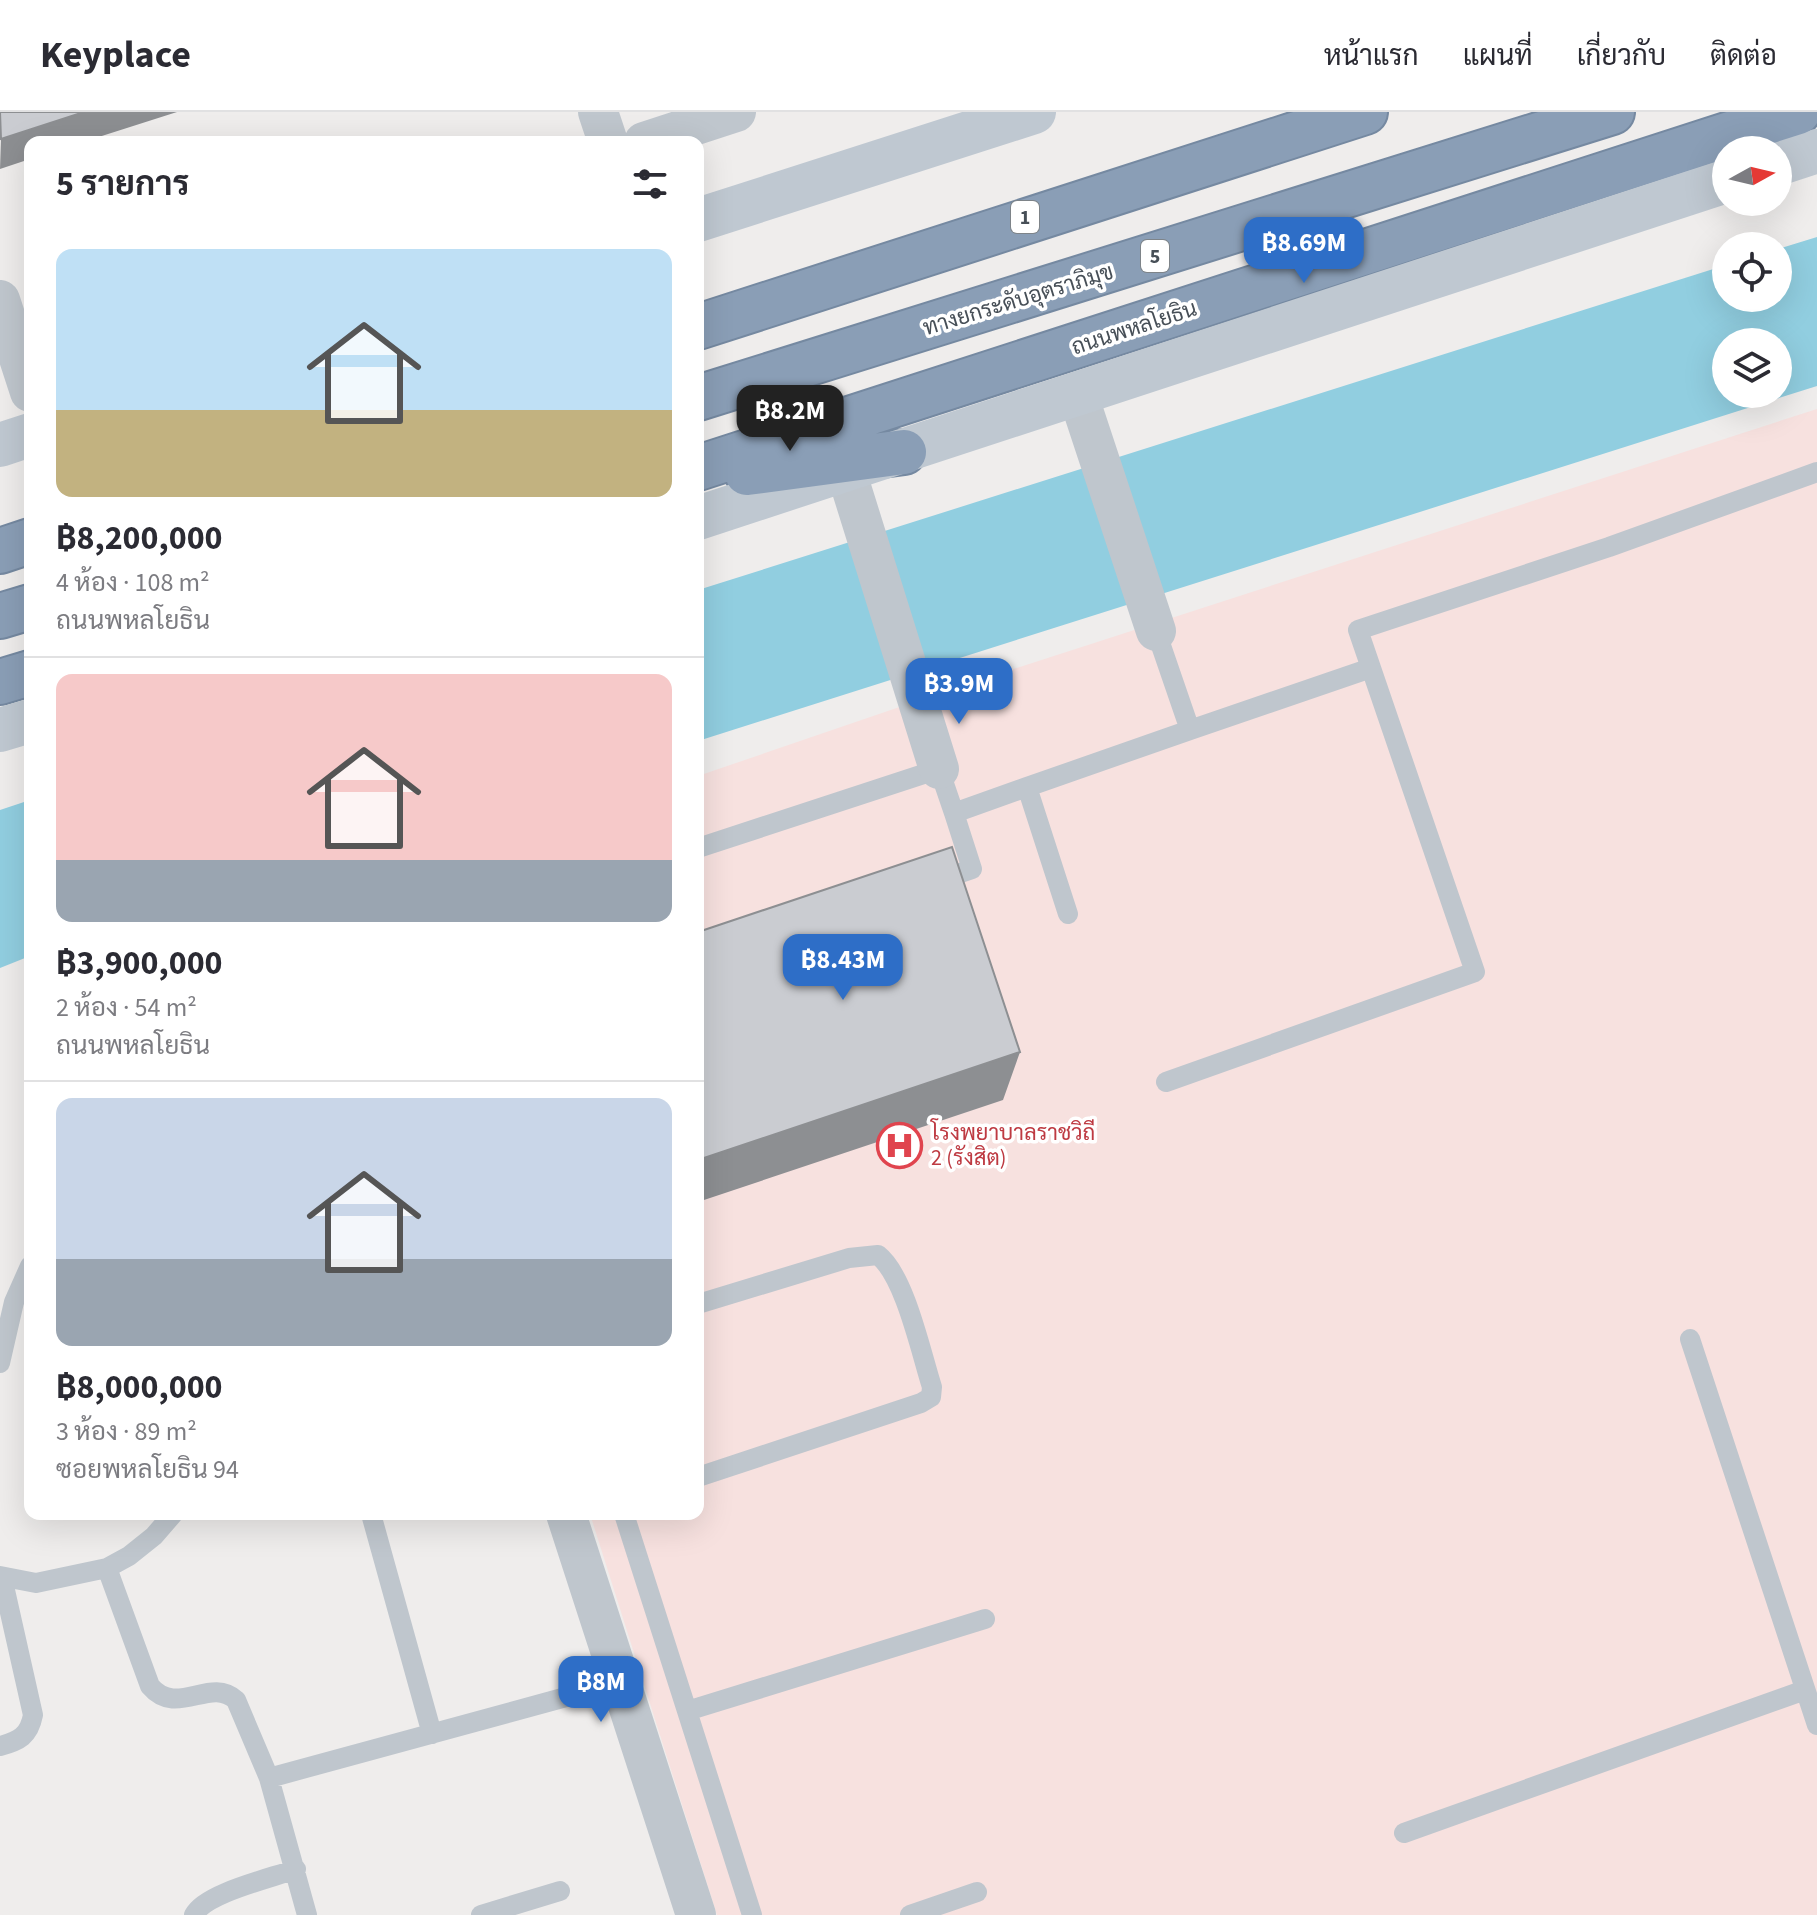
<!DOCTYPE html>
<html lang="th">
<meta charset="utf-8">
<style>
:root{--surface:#fff;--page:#f7f7f7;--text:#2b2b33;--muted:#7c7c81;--line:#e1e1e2;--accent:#2e6ec7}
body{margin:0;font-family:"Source Sans 3",Sarabun,sans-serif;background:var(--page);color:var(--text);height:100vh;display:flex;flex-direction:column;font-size:30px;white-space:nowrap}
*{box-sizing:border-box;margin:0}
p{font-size:26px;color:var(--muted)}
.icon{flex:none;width:44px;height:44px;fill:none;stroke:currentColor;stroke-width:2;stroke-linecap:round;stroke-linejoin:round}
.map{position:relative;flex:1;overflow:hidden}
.drawer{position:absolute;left:24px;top:24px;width:680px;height:1384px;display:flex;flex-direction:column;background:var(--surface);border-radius:16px;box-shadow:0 8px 32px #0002}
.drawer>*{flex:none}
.needle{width:52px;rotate:82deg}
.buttons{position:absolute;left:1712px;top:24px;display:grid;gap:16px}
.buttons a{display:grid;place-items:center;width:80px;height:80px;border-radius:50%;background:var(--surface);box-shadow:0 8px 32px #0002;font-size:40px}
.price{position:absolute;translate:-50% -68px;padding:0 18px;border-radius:16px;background:var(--accent);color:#fff;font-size:26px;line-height:52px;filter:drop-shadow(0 2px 4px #0008)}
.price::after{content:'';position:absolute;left:50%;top:48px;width:24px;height:18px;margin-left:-12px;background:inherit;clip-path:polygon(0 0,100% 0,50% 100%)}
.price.on{background:#222;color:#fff}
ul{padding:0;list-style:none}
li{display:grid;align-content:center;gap:16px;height:424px;padding:0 32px}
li+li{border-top:2px solid var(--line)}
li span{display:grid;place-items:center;height:248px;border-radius:16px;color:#555}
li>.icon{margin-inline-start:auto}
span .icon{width:144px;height:144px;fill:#fffc;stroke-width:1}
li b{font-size:34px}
h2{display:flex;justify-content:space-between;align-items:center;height:96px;padding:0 32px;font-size:34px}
header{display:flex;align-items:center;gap:48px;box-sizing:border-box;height:112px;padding:0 40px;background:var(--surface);border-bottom:2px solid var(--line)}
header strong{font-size:38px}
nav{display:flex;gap:44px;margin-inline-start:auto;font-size:28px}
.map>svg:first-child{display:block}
.medical{fill:#f7e1df}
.water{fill:#91cee0;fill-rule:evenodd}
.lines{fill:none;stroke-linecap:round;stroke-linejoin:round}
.highway-casing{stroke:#7589a1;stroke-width:48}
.lane{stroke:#bfc6cd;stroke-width:20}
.street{stroke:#bfc6cd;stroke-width:40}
.secondary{stroke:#bfc8d1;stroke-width:44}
.highway{stroke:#8a9eb6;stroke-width:44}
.shaded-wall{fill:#8d8f92}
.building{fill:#caccd1;stroke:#8d8f92;stroke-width:2}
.labels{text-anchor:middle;stroke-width:7;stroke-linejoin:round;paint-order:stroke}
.shield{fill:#fff;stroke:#7e8489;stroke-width:2}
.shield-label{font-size:20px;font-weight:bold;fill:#474f57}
.street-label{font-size:22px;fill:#474f57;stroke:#fff}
.health-label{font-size:22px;fill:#be3a42;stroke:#fff;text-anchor:start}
</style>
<header>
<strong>Keyplace</strong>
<nav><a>หน้าแรก</a><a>แผนที่</a><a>เกี่ยวกับ</a><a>ติดต่อ</a></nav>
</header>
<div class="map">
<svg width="1817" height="1803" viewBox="0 0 1817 1803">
<rect width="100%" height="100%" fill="#efedec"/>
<path class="medical" d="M1817,297V1803H717L590,1402H698V664L958,575Z"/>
<path class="water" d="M1817,125V274L698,629V478L1726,153V186H1778V137ZM1726,230H1778V282H1726Z
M30,688V844L0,856V698Z"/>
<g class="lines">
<defs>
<path id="highway" d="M698,215L1365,0
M698,286L1612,0
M698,356L1798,0
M747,361L904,340
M0,439L30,429
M0,504L30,495
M0,570L30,561"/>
</defs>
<use href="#highway" class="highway-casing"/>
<path class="lane" d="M1156,519L1190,618L1371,556L1358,518L1609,435L1817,360
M698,736L939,657L954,701L1027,675
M937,769L972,757L954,701
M1068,802L1027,675L1190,618
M1166,970L1475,860L1371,556
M698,1192L849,1146L878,1143C905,1164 921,1241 932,1275L931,1285L921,1291L698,1365
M1690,1227L1817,1613
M0,1251L14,1190L30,1154
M371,1402L432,1622
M624,1402L687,1599L985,1507
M107,1456L150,1574C177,1606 210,1564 236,1588L269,1666L621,1570
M0,1464L36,1471L107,1456L129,1444L154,1424L173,1402
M687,1599L752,1803
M0,1634C19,1629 29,1624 33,1603L2,1465
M269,1666L307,1803
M1404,1721L1805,1578
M194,1803C205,1781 272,1766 296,1757
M481,1803L560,1779
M910,1803L977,1780"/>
<path class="street" d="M598,0L608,30
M644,30L736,0
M0,188L30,280
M1078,283L1156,519
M846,359L939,657
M566,1402L696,1803"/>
<path class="secondary" d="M1778,52L1817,39
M698,108L1034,0
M0,333L30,323
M698,406L1726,69
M0,618L30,609"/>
<use href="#highway" class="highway"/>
</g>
<path class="shaded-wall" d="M84,0H177L83,30H30V47L0,57L1,27Z
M1020,940L1003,988L698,1090V1048Z"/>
<path class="building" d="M0,0H84L1,27Z
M952,735L1020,940L698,1048V820Z"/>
<defs>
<symbol id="hospital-ring" viewBox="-11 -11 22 22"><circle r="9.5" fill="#fff" stroke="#e0444e" stroke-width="1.5"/><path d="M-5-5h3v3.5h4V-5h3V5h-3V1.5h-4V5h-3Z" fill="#e0444e"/></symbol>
</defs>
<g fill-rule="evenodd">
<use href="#hospital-ring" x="874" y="1008" width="51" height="51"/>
</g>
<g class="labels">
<g class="shield">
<rect x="1011" y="89" width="28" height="32" rx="6"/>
<rect x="1141" y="128" width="28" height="32" rx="6"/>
</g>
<g class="shield-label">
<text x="1025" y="112">1</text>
<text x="1155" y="151">5</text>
</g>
<g class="street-label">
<text transform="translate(1018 187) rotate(-17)" y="8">ทางยกระดับอุตราภิมุข</text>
<text transform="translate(1134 215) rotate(-18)" y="8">ถนนพหลโยธิน</text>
</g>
<g class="health-label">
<text x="931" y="1028">โรงพยาบาลราชวิถี<tspan x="931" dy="25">2 (รังสิต)</tspan></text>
</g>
</g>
</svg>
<div class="buttons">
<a><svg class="needle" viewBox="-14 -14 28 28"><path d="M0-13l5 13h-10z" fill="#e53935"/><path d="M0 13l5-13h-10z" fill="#7c7c81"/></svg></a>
<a><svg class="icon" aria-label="locate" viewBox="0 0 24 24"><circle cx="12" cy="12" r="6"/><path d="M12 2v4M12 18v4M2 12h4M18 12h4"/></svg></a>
<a><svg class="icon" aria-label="layers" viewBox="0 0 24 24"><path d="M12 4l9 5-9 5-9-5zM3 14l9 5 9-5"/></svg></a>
</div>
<b class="price" style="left:1304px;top:173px">฿8.69M</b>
<b class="price on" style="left:790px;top:341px">฿8.2M</b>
<b class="price" style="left:959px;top:614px">฿3.9M</b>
<b class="price" style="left:843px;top:890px">฿8.43M</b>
<b class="price" style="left:601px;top:1612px">฿8M</b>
<section class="drawer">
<h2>5 รายการ<svg class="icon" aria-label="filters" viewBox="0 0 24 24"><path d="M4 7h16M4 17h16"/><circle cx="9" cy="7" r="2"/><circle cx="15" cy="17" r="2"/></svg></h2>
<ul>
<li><span style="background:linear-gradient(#bfe0f5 65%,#c2b280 0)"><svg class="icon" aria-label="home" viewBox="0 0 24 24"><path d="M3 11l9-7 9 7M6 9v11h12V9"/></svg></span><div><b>฿8,200,000</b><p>4 ห้อง · 108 m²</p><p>ถนนพหลโยธิน</p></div></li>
<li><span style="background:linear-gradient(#f6c9c9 75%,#9aa5b1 0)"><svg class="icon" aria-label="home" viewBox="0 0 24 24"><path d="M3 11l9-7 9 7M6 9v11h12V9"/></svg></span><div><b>฿3,900,000</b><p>2 ห้อง · 54 m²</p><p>ถนนพหลโยธิน</p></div></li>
<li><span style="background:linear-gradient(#c9d6e8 65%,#9aa5b1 0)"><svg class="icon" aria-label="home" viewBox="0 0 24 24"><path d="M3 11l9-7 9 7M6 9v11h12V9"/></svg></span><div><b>฿8,000,000</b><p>3 ห้อง · 89 m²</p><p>ซอยพหลโยธิน 94</p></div></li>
</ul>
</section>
</div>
